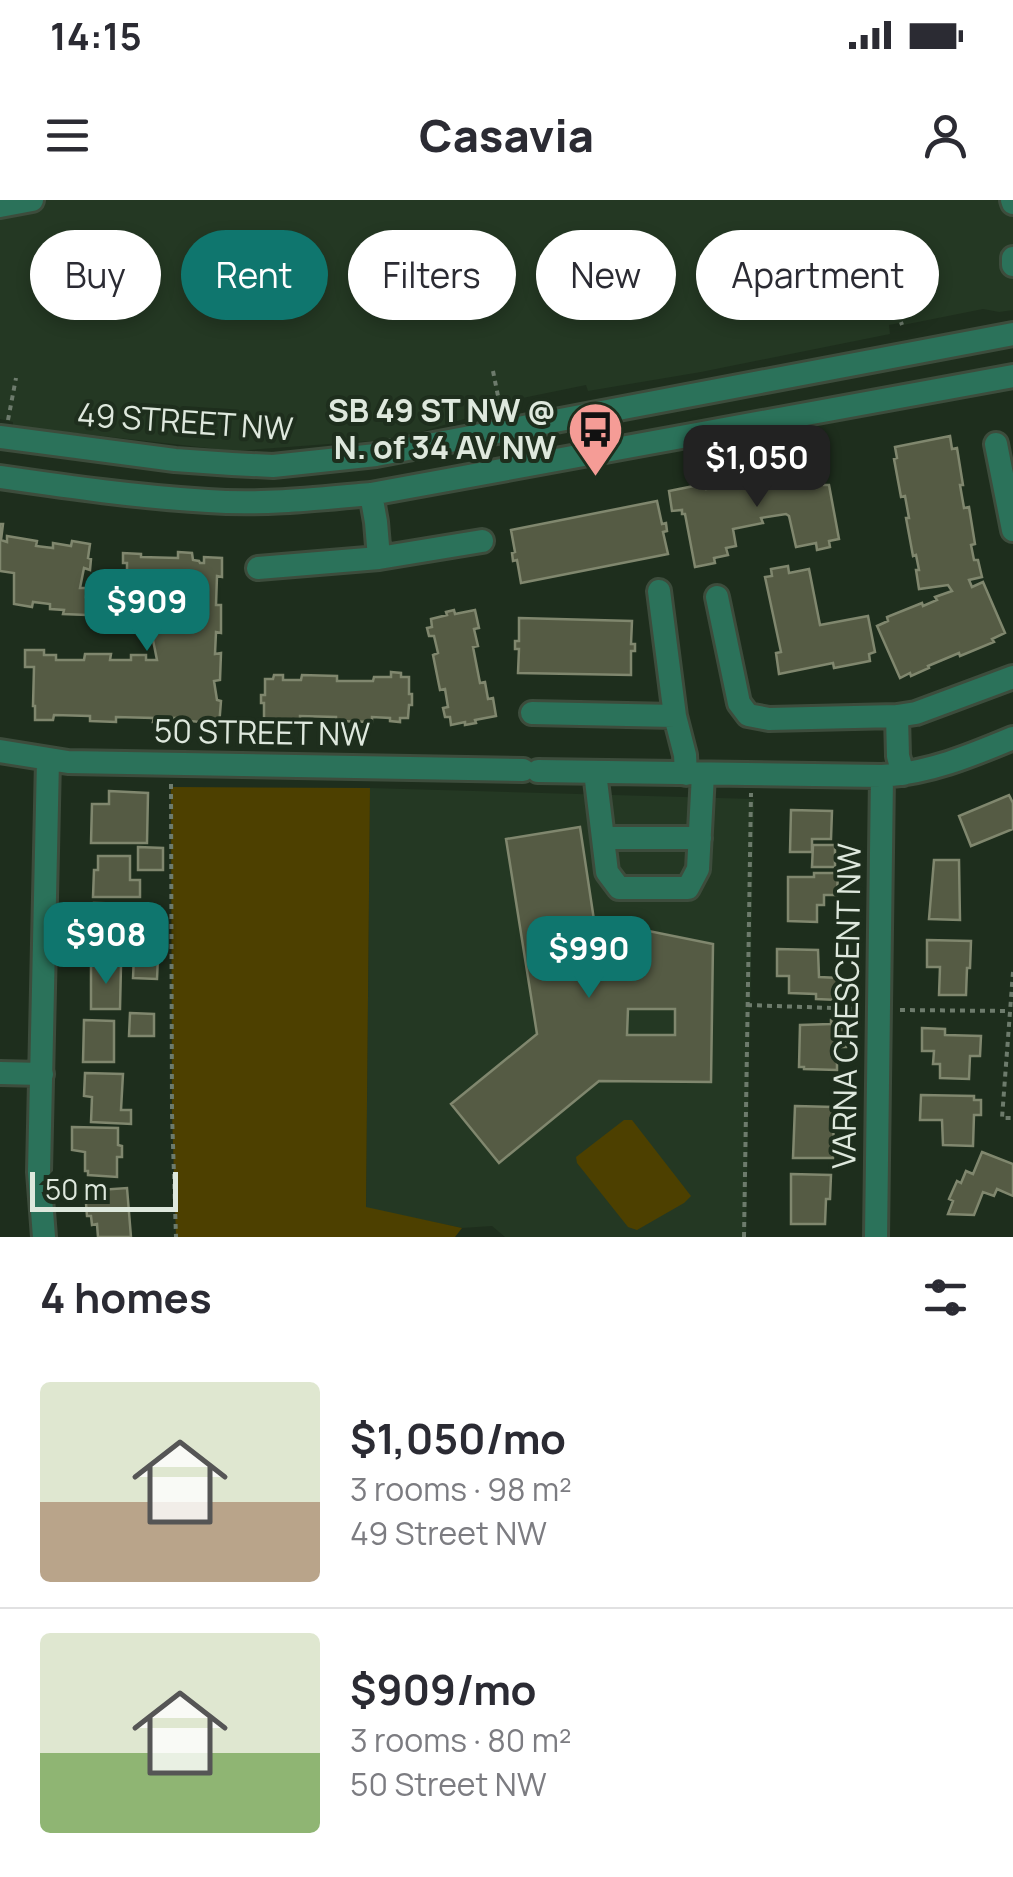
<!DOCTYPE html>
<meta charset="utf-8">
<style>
:root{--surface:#fff;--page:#f2f2f3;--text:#2b2b33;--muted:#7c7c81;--line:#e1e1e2;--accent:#0f766e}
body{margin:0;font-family:Manrope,sans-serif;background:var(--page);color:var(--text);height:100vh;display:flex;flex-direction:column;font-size:38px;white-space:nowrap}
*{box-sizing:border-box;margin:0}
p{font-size:32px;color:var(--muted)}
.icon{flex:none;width:55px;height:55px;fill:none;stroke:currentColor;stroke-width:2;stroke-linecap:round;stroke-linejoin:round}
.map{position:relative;height:1037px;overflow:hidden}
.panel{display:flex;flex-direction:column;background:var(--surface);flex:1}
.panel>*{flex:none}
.hud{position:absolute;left:30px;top:30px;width:955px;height:90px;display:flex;gap:20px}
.scale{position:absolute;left:30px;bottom:25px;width:148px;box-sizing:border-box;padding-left:10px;border:5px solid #dee8dd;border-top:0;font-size:28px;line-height:35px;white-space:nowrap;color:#dee8dd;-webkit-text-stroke:8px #1e2e1d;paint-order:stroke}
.price{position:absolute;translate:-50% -85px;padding:0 22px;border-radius:20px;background:var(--accent);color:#fff;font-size:32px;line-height:65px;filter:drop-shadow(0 2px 5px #0008)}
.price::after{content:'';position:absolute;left:50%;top:60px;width:30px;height:22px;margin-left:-15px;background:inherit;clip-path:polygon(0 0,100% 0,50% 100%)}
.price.on{background:#222;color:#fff}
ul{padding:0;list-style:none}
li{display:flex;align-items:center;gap:30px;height:250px;padding:0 40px}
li+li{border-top:2px solid var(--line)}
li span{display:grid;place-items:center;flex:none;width:280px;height:200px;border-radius:10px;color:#555}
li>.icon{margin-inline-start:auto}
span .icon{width:120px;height:120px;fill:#fffc;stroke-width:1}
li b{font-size:42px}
h2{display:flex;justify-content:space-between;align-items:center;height:120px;padding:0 40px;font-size:42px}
.pill{padding:0 35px;border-radius:45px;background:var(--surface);box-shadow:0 5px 15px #0003;font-size:35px;line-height:90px}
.pill.on{background:var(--accent);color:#fff}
.status{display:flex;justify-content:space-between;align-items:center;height:70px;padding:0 50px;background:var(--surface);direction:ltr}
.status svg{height:28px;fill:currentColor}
header{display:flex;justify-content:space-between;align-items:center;height:130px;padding:0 40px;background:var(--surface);font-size:45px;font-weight:800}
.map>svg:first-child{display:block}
.built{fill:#243823}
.green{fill:#4d4000}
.building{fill:#555b44;stroke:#80876e;stroke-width:2.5;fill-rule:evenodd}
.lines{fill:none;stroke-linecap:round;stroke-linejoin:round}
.minor-casing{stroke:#3d4c3c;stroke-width:28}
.path{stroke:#6d7b6c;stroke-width:4;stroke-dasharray:5 5;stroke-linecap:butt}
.minor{stroke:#2b725a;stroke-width:22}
.labels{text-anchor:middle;stroke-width:8;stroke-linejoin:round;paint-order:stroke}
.poi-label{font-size:32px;font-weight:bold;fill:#dee8dd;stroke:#1e2e1d;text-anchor:end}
.street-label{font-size:32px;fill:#dee8dd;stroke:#1e2e1d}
</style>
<div class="status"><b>14:15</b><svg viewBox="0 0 49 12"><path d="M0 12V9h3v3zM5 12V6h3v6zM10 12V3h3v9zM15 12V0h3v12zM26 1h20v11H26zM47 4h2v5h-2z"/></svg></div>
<header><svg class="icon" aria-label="menu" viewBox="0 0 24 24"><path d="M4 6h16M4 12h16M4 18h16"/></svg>Casavia<svg class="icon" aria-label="person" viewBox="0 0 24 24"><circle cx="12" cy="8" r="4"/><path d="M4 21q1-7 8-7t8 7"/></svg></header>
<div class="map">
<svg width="1013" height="1037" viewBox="0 0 1013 1037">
<rect width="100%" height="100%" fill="#1e2e1d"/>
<path class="built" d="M0,0H1013V110L999,112L983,109L903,125L900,123L889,125L890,134L701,172L588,191L586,185L498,203V209L397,239L235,251L13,226V222L0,219Z
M370,588L754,599L746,1037H505L492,1026L462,1028L366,1008Z"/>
<path class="green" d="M171,587L370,588L366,1007L462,1028L455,1037H176L172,914Z
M624,920H632L691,996L684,1003L637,1030L628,1027L577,963L576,957Z"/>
<path class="building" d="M950,236L952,249L957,248L963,285H960L964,308L969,307L975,344L971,345L974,360H978L982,377L969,380L972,387L983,382L1005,433L992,439L994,442L960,456L959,453L928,466L929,468L911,476L910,473L900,478L877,426L888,421L887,417L922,403L923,406L937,400L935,397L952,391L948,385L919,389L916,370H919L916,355L913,356L906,318H909L905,296L901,297L894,259L897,258L895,247Z
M820,262L824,285H829L839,339L829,341L830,347L817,350L816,343L796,347L789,316L786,314L761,318L763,323L733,329L736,346L726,348L728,355L714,358L715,363L695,367L685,314H682V310L672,311L669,291L704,284L706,289L749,280L748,276Z
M657,301L662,324L666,323L667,331L663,332L668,354L521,383L517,360L513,361L512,353L515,352L511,330Z
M0,324H3L1,340L7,342V336L37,341L36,346L53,348V343L71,346L72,341L90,344L88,358L91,359L90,370L84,368L80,388H87L86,397H90L87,415L63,414L64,410L50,409V404L33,402L32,407L14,404V373L0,371Z
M178,352L192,353L193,360L199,361L200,363H204V357L222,358V377L217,376L216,405H221V433L216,432L215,454L221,453L220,480L214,481L217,500L221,501L219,526H200V522L182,520L183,518H169V522H153L154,518L116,517V522L90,521V516L54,515L53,520H35V506H33L34,467H25V450H44V455H56V460H84L85,454H111L110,460H131V455H146V460H157L152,435L147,434L148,407L153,408L155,391L131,392L130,386L119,384V376H127V363H123V353L141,354V357L178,358Z
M788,366L789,373L809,369L820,425L868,416L875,452L869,454L870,461L834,468L833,463L779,474L776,453L781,452L765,377L772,376L771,369Z
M454,410L455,414L475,410L479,428L474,429L478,446L473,447L480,483L485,482L488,499L493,498L496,516L475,520L476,523L465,525V522L451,525L450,517H445L443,508L448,507L445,489L440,490L433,455L438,453L434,436H429L427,428L432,427L431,419L447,415L446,412Z
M519,418L632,421L631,444H635V451H631V475L518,473L519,449H515V441H519Z
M391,472L401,473V477H409V494H412V505H409L408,518H400V522L390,521V518L372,517V522L336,521V517L300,516V520L282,519L281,525L273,524V520L264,519V503H261V495H265V479H273L274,475H283V480H301L302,475L337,476V481H373L374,477H391Z
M109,591L148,593L147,643H91L92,604H109Z
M1009,595L1013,603V629L971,646L959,616Z
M791,610L832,611L831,639H812V652H790Z
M580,627L594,720L713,744L711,882L599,881L499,963L451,904L537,834L506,639ZM628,809H675V835H627Z
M813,645H835V667H812Z
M138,647L163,648V670H138Z
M98,656H130V680H140V697H93L94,670H98Z
M934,660H959L960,720L929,719Z
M814,673H838L837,695H824V705H817V722L788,721V677H814Z
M94,703L140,704L139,729H145V752L99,751V734L94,733Z
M927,740L971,741L970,768H967L966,795H939L940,767H927Z
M777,749L818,750L819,777L839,778L838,800L816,799V794L789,793V776H777Z
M134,755L158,756L157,779L133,778Z
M91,765H121L120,809H91Z
M130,813L154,814V836H129Z
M84,820L114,821V862H83Z
M831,820L847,821L846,847H837V870L804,869V867H799L800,825L831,824Z
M922,828L945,829V835L981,836L980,856H970L969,879L940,878V864H933L934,851H922Z
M85,873L123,874L121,910H131V924L91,922L92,897L84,896Z
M921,895L974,896V900H981V915H974L973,946L943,945L942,920H920Z
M795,906L834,907L833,958H793Z
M72,927L118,928V945L122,946V957H117V977L88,975V971H85V952L72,950Z
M982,952L1013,964V996L997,989L994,996L983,992L974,1015L948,1014L953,1001L949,999L957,981L961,983L966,971L973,974Z
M791,974L831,975L830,999H826L825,1024H791Z
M127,988L131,1037H98L97,1024L92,1025L91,1016H87L85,991Z"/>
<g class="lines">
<defs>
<path id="minor" d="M1012,0L1013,3
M0,6L32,0
M1013,58V65
M0,237L175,260L232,264L273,266L376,255L1013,134
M996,244L1013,330
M0,277C69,287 138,297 208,301C262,305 317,299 371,294L1013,176
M371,294L376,322L379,358
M258,368L379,358L482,341
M659,391L675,516
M717,397L739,503L748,515L769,519L897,516L916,513L1013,477
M532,513L675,516L685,555L686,574
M897,516L898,556L903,574
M0,551L68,562L523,570
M538,571L882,576C929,573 970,556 1013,538
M595,572L607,672L619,688H688L698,669L703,574
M603,638H700
M0,873L42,874
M44,1037L39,972L48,560
M876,1037L882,576"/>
</defs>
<use href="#minor" class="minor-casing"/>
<path class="path" d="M893,82L898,108
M901,122L902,125
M493,171L500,206
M8,220L16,178
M171,584L172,914L176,1037
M1013,772L1002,918H1013
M747,805L860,809
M900,810L1010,811
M744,1037L751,593"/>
<use href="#minor" class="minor"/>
</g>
<defs>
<symbol id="bus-pin" viewBox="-11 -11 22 30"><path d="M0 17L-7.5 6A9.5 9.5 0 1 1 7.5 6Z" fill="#f59c96" stroke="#1e2e1d"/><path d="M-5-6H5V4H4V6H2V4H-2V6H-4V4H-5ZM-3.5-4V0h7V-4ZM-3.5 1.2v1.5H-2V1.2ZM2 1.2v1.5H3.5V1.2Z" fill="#111"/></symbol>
</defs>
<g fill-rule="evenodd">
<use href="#bus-pin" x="564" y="198" width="63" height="86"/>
</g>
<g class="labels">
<g class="poi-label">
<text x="556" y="222">SB 49 ST NW @<tspan x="556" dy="37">N. of 34 AV NW</tspan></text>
</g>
<g class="street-label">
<text transform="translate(185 222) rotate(4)" y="11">49 STREET NW</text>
<text transform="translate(262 533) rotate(1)" y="11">50 STREET NW</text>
<text transform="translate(847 806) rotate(-89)" y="11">VARNA CRESCENT NW</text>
</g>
</g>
</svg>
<div class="scale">50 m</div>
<b class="price on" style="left:757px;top:310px">$1,050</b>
<b class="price" style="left:147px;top:454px">$909</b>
<b class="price" style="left:106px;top:787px">$908</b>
<b class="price" style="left:589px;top:801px">$990</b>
<div class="hud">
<a class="pill">Buy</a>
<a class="pill on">Rent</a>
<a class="pill">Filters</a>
<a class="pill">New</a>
<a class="pill">Apartment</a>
</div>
</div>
<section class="panel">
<h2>4 homes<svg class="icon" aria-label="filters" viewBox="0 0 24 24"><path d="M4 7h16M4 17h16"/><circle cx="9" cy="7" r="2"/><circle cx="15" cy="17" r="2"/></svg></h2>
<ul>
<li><span style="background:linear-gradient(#dfe7d0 60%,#b9a48a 0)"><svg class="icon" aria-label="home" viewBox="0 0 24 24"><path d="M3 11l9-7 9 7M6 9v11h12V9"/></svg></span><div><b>$1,050/mo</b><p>3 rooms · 98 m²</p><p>49 Street NW</p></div></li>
<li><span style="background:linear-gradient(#dfe7d0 60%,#8fb573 0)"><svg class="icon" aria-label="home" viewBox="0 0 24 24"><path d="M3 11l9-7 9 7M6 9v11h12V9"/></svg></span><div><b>$909/mo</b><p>3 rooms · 80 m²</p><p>50 Street NW</p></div></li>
</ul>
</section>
